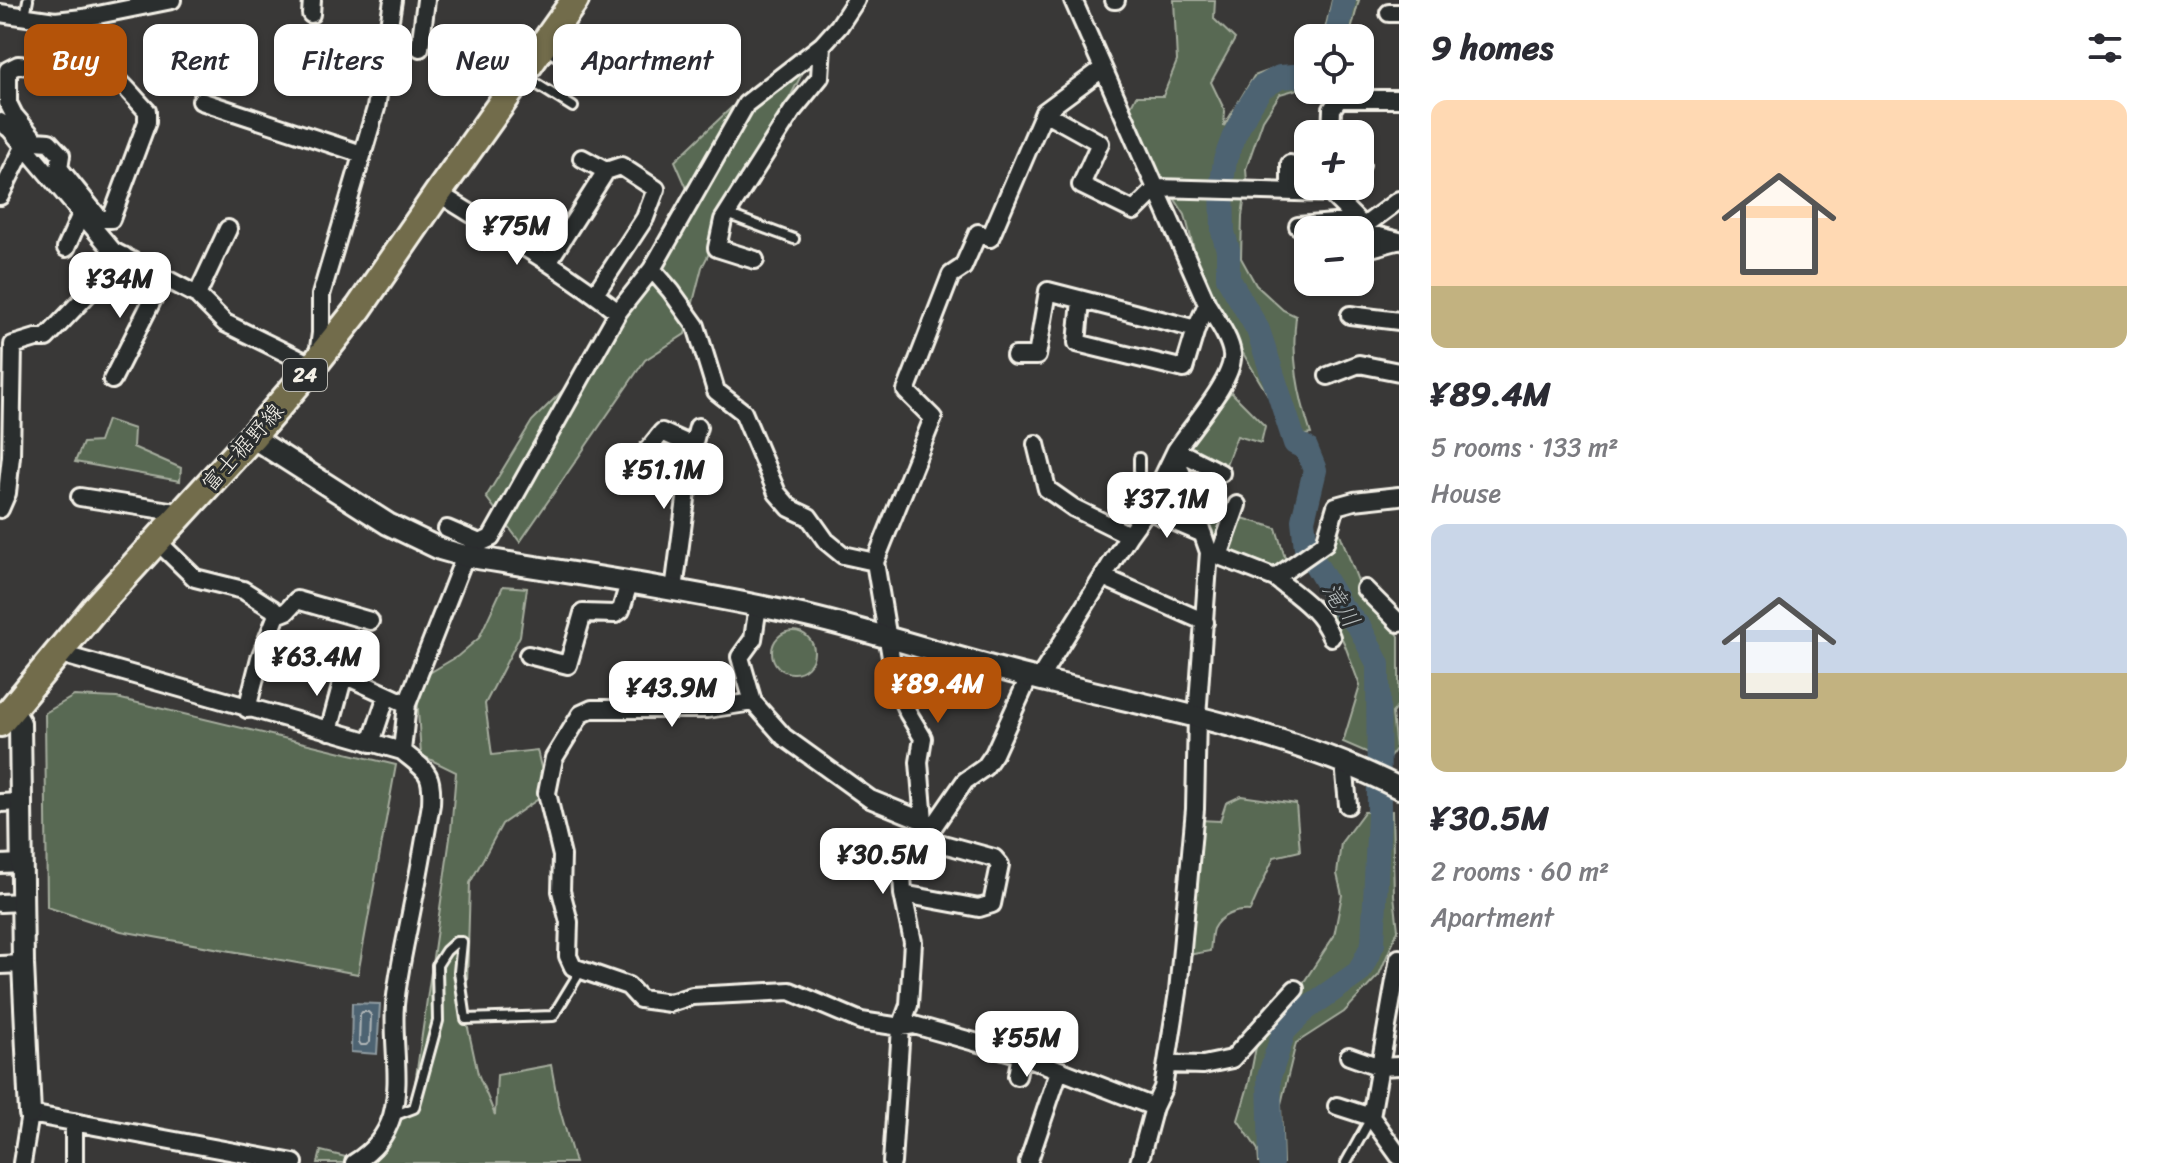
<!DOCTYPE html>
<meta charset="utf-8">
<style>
:root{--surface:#fff;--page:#f7f7f7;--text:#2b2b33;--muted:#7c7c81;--accent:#b45309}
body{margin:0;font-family:Sriracha,"Klee One",sans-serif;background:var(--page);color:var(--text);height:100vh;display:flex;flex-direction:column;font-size:30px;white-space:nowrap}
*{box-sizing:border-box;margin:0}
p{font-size:26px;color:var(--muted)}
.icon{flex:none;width:44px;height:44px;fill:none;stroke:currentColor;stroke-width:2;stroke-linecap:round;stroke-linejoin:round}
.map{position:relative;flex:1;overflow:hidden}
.sheet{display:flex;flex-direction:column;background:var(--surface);width:760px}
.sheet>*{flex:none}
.guide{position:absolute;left:24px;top:24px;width:760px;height:72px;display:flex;gap:16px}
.fabs{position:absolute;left:1294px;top:24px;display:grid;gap:16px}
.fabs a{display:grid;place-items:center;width:80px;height:80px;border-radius:16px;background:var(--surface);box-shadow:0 2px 6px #0004;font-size:40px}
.price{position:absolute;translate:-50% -68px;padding:0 18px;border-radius:16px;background:#fff;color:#222;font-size:26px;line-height:52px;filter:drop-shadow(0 2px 4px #0008)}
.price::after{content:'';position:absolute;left:50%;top:48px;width:24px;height:18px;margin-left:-12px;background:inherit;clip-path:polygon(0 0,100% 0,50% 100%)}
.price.current{background:var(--accent);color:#fff}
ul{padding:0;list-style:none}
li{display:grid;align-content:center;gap:16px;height:424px;padding:0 32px}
li span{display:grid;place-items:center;height:248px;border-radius:16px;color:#555}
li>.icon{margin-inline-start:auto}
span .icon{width:144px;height:144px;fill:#fffc;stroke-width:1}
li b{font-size:34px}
h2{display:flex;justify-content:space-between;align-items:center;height:96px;padding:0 32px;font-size:34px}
.tag{padding:0 28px;border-radius:16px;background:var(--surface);box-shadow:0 2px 6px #0004;font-size:28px;line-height:72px}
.tag.current{background:var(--accent);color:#fff}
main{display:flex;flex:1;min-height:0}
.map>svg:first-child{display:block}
.green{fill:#586953;stroke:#a6ad9e;stroke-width:2}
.water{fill:#4e6372;stroke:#909ca1;stroke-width:2}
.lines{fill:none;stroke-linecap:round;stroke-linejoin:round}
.shore{stroke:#b2b8b9;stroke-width:2}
.river{stroke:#4e6372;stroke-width:24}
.service-casing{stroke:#f4f1e8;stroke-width:14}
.minor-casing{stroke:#f4f1e8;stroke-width:22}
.tertiary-casing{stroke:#f4f1e8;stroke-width:26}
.primary-casing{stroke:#f4f1e8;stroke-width:32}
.service{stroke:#2a2d2e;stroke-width:8}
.minor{stroke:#2a2d2e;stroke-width:16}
.tertiary{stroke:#2a2d2e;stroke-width:20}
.primary{stroke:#726c4b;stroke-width:26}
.labels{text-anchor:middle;stroke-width:6;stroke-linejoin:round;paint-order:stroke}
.shield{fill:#2a2d2e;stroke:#b7b6b0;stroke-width:2}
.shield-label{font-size:20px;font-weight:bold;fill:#f4f1e8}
.street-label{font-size:22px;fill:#f4f1e8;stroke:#2a2d2e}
.water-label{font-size:24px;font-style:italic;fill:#b2b8b9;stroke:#2a2d2e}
</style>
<main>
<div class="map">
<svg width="1399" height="1163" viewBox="0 0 1399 1163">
<rect width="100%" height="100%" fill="#393837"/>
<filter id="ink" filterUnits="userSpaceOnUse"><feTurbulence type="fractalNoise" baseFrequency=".0125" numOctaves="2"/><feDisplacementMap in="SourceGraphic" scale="16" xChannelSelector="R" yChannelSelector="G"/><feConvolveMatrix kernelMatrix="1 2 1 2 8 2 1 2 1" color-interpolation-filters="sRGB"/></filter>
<g filter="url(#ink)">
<path class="green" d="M1174,0H1215L1214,19L1235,39L1211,82L1225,111L1224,126L1254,76L1276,68L1297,70L1308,76V86L1280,94L1263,120L1246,169L1247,182L1242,216L1241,258L1256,285L1283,310L1296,316C1291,358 1298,394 1311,434L1293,437L1204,288L1185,215L1162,179L1129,110L1136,96H1163L1177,61Z
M1332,0H1359L1349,38H1323Z
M809,55L805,68L702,267L685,334L645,360L520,542L486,497L532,421L588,365L671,252L695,207L675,161L733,106Z
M1231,392L1265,426L1261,443L1237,436L1225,467L1219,496L1224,501L1222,512L1276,528L1286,561L1275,575L1215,550L1152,509L1190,442Z
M107,420L134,429L133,447L181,468L180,481L75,462L83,443L99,442Z
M1337,526L1360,586L1399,636V705L1392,713L1396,749L1387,761L1343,742L1360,686L1344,643L1308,567Z
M503,586L527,588L520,636L485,704L492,755L537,750L547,793L502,824L470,883L466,1019L478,1074L495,1115L497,1075L551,1065L558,1103L575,1163H318L321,1151L366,1162L382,1147L413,1098L451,831L456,772L421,755L416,681L458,656L479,638Z
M772 652a21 21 0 1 1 42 0a21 21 0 1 1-42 0Z
M74,696L117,698L396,765L358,974L121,931L47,907L45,713Z
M1241,796L1296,804L1300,851L1274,857L1250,911C1236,910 1220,915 1213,929C1211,935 1211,945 1210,951L1188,955L1199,820L1220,821L1226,803Z
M1392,811L1394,895L1398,930L1379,975L1344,1012L1296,1043L1281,1104L1283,1163H1259L1258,1150L1238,1120L1249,1083L1256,1047L1260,1036L1271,1032L1334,936L1342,895L1337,874L1341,843L1364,812Z"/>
<path class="water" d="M352,1003L380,1004L377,1054L351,1052Z"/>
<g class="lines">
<path class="shore" d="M362,1012H368L371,1015L370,1042L366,1045H361L359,1042L360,1015Z"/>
<path class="river" d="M1336,38L1344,0
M1271,1163L1269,1077L1284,1031L1306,1009L1359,972L1373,944L1379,814L1378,664L1360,628L1340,605L1306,548L1303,520L1315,470L1306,448L1295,443L1258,330L1228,278V250L1223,232L1222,183L1225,160L1234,136L1247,110L1261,88L1280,77L1308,75"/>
<defs>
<path id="service" d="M25,16L28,0
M544,49L592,75
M527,78L573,107
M727,214L794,239
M1139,458V507L1147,510
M393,1116L414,1108L438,1021L437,965L446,951L456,942H462L459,972L466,1019L553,1016L581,970
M1346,1163L1371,1118"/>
<path id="minor" d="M1073,0L1207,304C1215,318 1230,337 1232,354C1235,379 1190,428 1176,450L1180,469L1209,552L1197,717L1195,809L1178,992L1163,1088L1154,1107L1139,1163
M1114,0H1116
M0,13L55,21L83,18L172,0
M1389,13H1399
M311,14L312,0
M420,48L426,0
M63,68L18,65L8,70V103L14,115L36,141L49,142L61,155L59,168L100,219H111L147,122V111C140,104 121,81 115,78C100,70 80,70 63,68L65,20
M201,101L362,154
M1044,112L1100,143L1081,185L1134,211L1157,188L1330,193
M0,122L10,129L113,251L197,295L225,323L313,366
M1331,134L1332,109L1339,99H1399
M582,158L606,171
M1290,164V192
M1360,166L1361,165
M1330,186V193L1371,234L1399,241
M438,193C498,231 562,268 618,312
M0,196L24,147
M1298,226L1358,221
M1364,226L1399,200
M66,248L81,214
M1360,251L1397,241
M755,260L717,248L723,220L793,110L820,77L822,45
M548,262L606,171L621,166L656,189L645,218L595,294
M652,269L671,291L696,326L716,391L743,412L777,493L790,508L809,517L826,541L843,555L875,562
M197,295L228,229
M1081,300L1077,343L1184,369L1196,329
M1350,315L1399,321
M318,356L321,333V295L376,108L393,0
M1015,356H1037L1048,291L1196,329L1207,304
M1328,376L1359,364L1399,372
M112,380L164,277
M1036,444L1047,489L1074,508L1129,535
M693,446L698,427
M639,461L662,432L693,446L674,590
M80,497L183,513
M0,509L7,493L11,456L13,345L36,338H46L124,256
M1147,510L1203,534
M447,529L480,543L491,538L618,312L652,269L746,104L822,45L839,26L856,0
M158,542L195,578L243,590L273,609L277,615
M1209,552L1275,578L1325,543L1336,506L1354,501L1399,496
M1219,556L1237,505
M1103,577L1205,622
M1275,578C1296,595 1321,610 1331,637
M1365,589L1399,623
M758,606L753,639L740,657L753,702L784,737L870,799L924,821L931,826
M57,653L402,751C426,771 433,771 431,804C425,839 419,873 412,908C406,940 398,972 395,1005C392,1041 402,1081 392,1116C386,1136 372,1152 354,1163
M528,655L568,665L583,613L615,614L621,610L629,583
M1039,679L1129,535L1147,510L1176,450L1221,473
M753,702L707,709H592L581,714L554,758L547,793L562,856L561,891L569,922L568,956L573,967L628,986L640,999L670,1003L692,996L790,991L861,1021L901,1027L914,1025L1021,1055L1154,1107
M247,709L260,658L277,615L287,611L297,600L370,621
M329,731L344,675L407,704
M371,743L387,695
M402,751L407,704L465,556L473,549
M1344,763L1348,805
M0,803L21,802
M924,821L919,762L923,738L908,713L896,687L875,562L933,418L906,391L951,275L963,267L978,233L990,238L1044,112L1102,69
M0,864L22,863
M903,894L979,908L992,904L1000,865L994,858L925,839
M0,903L23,902
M1399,958L1371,1117L1399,1156
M0,965L23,964
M1349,1056L1380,1067L1399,1066
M1167,1064L1203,1065L1232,1059L1295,989
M1017,1076L1021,1055
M1337,1106L1371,1117
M22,1163L30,1114L294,1163
M74,1163V1122
M892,1163L901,1027L909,1005L913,942L903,894L902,872L965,781L985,767L994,754L1029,677
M1028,1163L1059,1071"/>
<path id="tertiary" d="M252,437L388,524L440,549L465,556C579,574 693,591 806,616C882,634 957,659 1034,678C1154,708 1288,731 1399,788
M12,709L20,723L23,964L30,1114"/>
<path id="primary" d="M0,723L96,607L252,437L317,361L359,308L438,193L575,0"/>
</defs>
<use href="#service" class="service-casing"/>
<use href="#minor" class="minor-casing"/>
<use href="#tertiary" class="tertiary-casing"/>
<use href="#primary" class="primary-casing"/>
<use href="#service" class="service"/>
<use href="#minor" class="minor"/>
<use href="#tertiary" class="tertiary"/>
<use href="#primary" class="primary"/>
</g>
</g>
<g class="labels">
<rect class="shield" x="283" y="359" width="44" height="32" rx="6"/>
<g class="shield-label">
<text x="305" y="382">24</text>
</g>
<g class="street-label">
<text transform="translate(242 447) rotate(-48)" y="8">富士裾野線</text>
</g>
<g class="water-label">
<text transform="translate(1341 605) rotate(58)" y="8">滝川</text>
</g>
</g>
</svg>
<div class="fabs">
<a><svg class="icon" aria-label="locate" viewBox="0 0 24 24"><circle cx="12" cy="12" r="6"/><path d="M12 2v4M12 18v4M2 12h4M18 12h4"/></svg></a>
<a>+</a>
<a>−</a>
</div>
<b class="price" style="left:517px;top:267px">¥75M</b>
<b class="price" style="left:120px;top:320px">¥34M</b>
<b class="price" style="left:664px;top:511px">¥51.1M</b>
<b class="price" style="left:1167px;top:540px">¥37.1M</b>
<b class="price" style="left:317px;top:698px">¥63.4M</b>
<b class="price current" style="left:938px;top:725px">¥89.4M</b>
<b class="price" style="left:672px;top:729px">¥43.9M</b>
<b class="price" style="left:883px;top:896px">¥30.5M</b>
<b class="price" style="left:1027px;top:1079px">¥55M</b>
<div class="guide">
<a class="tag current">Buy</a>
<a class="tag">Rent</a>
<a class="tag">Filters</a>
<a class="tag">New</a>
<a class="tag">Apartment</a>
</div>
</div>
<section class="sheet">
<h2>9 homes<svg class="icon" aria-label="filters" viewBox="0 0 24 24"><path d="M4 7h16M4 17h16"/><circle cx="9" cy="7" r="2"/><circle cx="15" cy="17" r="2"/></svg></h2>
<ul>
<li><span style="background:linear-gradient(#ffd9b3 75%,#c2b280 0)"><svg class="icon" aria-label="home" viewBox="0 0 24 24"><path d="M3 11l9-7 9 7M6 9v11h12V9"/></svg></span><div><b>¥89.4M</b><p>5 rooms · 133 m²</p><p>House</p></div></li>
<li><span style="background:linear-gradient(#c9d6e8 60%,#c2b280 0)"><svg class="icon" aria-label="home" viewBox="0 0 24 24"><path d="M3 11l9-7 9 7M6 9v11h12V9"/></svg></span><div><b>¥30.5M</b><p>2 rooms · 60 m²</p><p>Apartment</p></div></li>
</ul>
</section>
</main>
